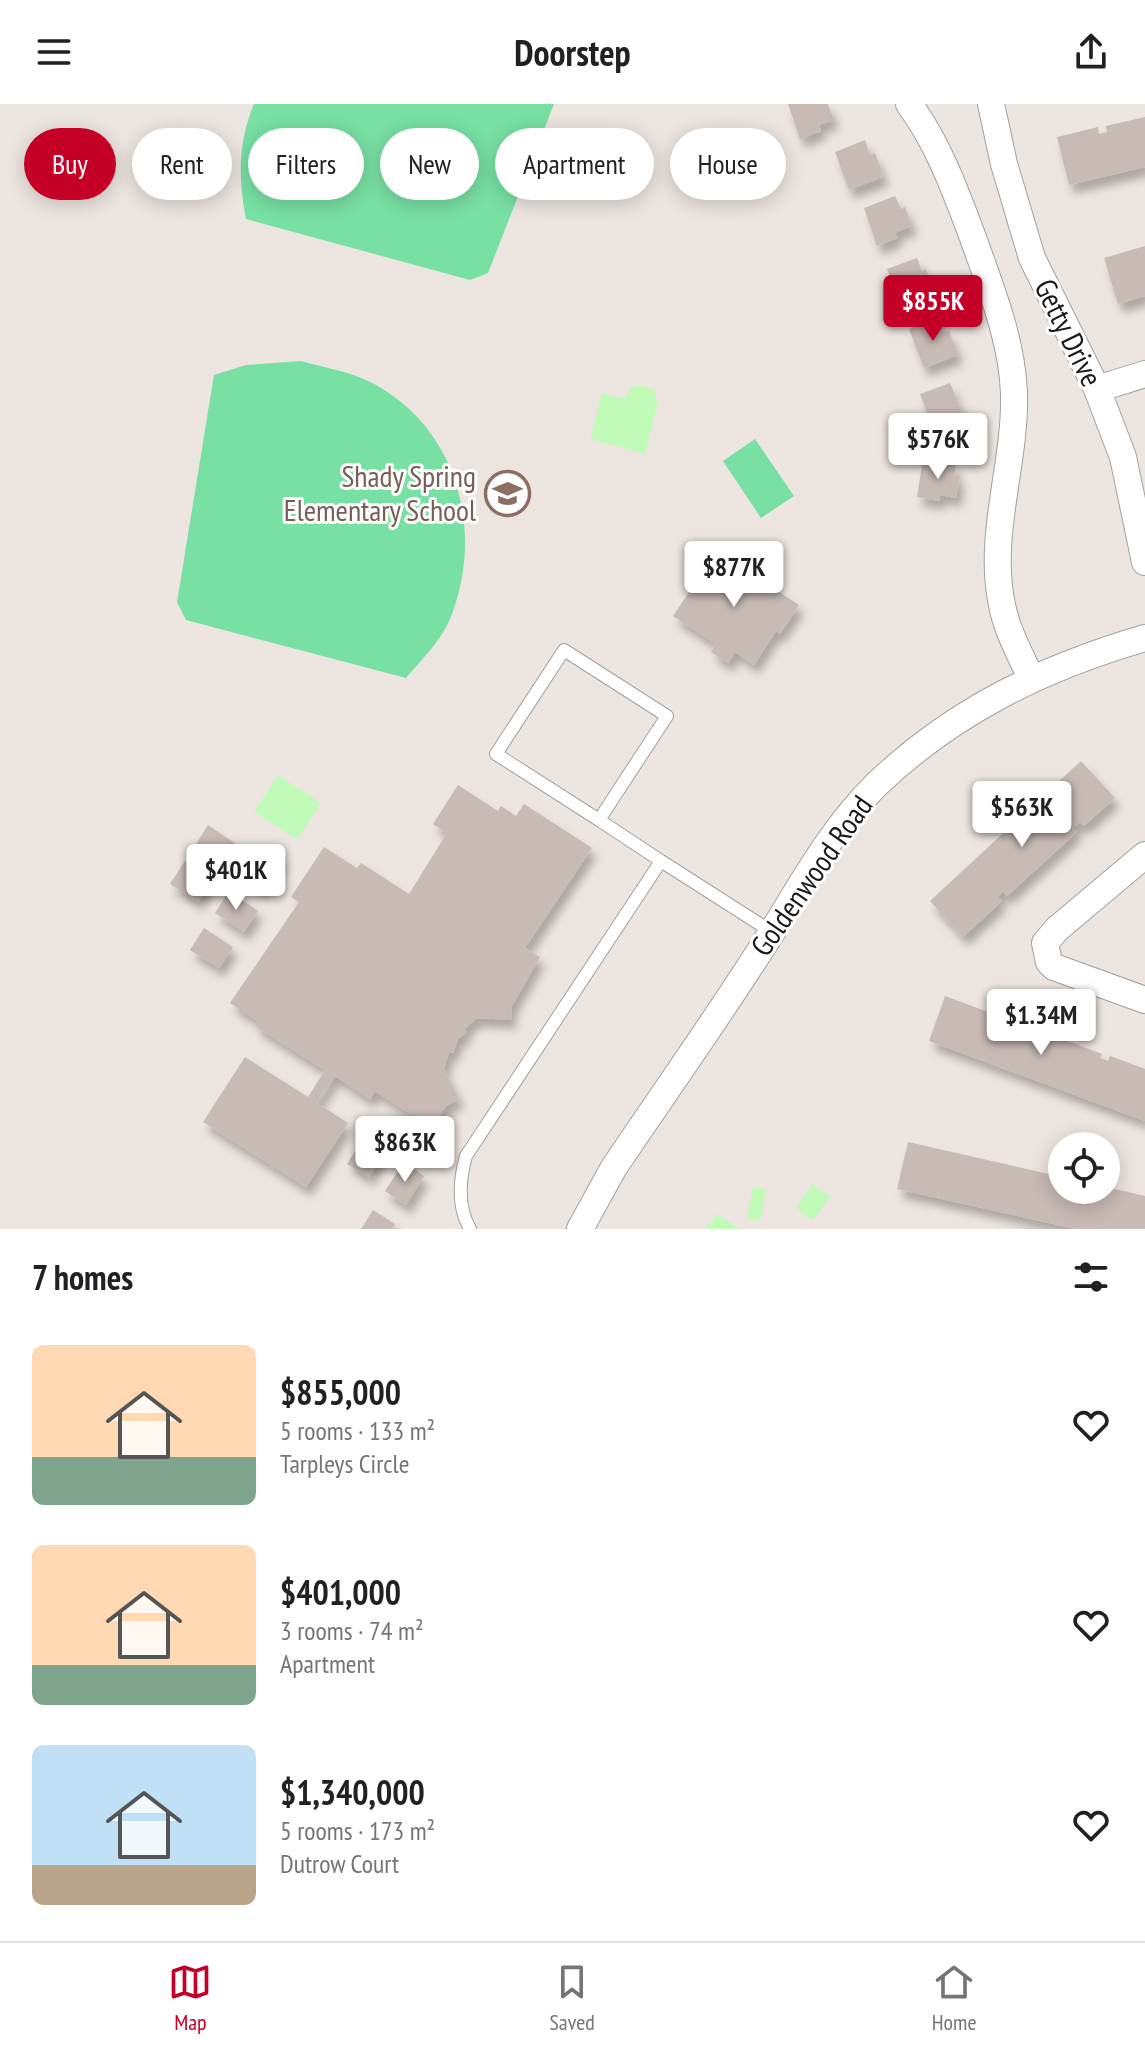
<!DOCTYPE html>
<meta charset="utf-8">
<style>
:root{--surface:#fff;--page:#f2f2f2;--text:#202124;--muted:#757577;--line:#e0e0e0;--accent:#c50027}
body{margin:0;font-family:"PT Sans Narrow",sans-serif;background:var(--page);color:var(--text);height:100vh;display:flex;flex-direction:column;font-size:30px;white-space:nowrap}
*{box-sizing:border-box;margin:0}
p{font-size:26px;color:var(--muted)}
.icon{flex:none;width:44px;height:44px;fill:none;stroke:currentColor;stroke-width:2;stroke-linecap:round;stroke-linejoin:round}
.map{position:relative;height:1125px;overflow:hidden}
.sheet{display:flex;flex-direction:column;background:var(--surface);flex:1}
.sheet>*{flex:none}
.guide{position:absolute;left:24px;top:24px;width:1098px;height:72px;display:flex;gap:16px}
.fabs{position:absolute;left:1048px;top:1028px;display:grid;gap:16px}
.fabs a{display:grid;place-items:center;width:72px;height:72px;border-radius:50%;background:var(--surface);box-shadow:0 4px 20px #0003;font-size:40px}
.price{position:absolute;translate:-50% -68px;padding:0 18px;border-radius:8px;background:#fff;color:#222;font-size:26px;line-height:52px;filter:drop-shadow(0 2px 4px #0008)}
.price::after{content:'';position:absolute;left:50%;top:48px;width:24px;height:18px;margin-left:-12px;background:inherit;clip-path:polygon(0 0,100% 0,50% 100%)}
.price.selected{background:var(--accent);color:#fff}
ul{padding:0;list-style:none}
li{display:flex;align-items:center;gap:24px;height:200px;padding:0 32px}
li span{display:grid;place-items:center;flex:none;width:224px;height:160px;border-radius:12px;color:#555}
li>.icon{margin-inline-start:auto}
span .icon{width:96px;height:96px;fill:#fffc;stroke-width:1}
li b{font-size:34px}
h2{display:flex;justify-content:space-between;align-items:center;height:96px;padding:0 32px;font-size:34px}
.pill{padding:0 28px;border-radius:36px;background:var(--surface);box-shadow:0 4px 20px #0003;font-size:28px;line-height:72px}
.pill.selected{background:var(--accent);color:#fff}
header{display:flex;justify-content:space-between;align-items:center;height:104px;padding:0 32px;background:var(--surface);font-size:36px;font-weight:800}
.menu{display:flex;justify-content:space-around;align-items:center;height:112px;border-top:2px solid var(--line);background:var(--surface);font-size:22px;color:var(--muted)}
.menu a{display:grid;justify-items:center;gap:4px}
.menu .selected{color:var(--accent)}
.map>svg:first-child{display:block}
.park{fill:#c0fbb8}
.pitch{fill:#78e0a3}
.building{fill:#c8bab5;filter:url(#shadow)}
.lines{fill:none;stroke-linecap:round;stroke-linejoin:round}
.service-casing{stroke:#a1a1a1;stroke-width:14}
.minor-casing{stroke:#a1a1a1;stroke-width:28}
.service{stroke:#fff;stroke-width:12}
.minor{stroke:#fff;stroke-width:26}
.labels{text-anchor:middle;stroke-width:6;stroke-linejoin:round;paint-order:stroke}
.street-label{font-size:30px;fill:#1a1a1a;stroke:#fff}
.education-label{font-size:30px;fill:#785e54;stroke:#fff;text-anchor:end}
</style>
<header><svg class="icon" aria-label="menu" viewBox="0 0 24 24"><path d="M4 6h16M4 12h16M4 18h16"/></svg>Doorstep<svg class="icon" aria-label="share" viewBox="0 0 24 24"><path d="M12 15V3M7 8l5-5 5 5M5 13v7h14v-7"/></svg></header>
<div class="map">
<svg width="1145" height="1125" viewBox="0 0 1145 1125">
<defs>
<filter id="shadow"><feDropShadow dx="5" dy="9" stdDeviation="4" flood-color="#0004"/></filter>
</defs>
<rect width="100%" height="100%" fill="#ede5df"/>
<path class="park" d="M640,281L653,285L658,297L645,350L590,335L602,289L624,295L632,283Z
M278,671L321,699L297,735L254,708Z
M812,1080L830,1093L813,1116L796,1104Z
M753,1083L766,1085L760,1117L747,1115Z
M717,1110L739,1125H707Z"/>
<path class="pitch" d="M254,0H554L488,169L470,176L246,115C238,73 238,39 254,0Z
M301,257C322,263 346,267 366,276C455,318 485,422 452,510C443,535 423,554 406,574L186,516L177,498L214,271L246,261Z
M755,335L794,392L761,414L723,357Z"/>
<path class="building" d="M788,0H828L834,16L819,21L821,27L800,35Z
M1145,13V63L1069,81L1057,33L1098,23L1099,30L1107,28L1106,22Z
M865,36L870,51L875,49L884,73L849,86L835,48Z
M895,92L901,105L905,103L912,122L895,129L898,134L877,142L864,104Z
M1145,142V192L1118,200L1104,154Z
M917,154L922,167L926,165L936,191L901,203L887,165Z
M938,214L943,228L949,227L958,251L924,264L909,225Z
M950,279L965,316L934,327L920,290Z
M923,355L956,361L954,372H960L956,394L940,391L939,397L917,393Z
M709,443L799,501L780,530L776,527L754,561L735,548L728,559L711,548L716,540L673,512L698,475L691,470Z
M1081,657L1115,694L1084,722L1080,718L1073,724L1077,728L1007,792L1003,787L998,793L1002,797L963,833L930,797Z
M458,681L498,707L501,702L516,712L524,700L592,744L525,844L540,853L512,902L511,916L477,914L464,925L467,928L458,935L453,949L449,948L444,965L459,995L446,1002L432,1024L375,987L370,995L335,972L317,999L348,1019L306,1083L203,1018L245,953L308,993L325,966L255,922L258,917L230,899L299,798L291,793L324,743L357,764L361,759L409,790L447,729L433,720Z
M208,721L236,740L222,760L195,742Z
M261,740L282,755L262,786L240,771Z
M185,757L213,775L198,798L170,780Z
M229,787L258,807L244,828L215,809Z
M204,824L233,843L219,864L190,846Z
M945,892L996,911L994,915L1001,918L1003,913L1102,950L1100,954L1108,957L1110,952L1145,965V1017L929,937Z
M365,1031L387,1044L369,1073L347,1060Z
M908,1038L1062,1073V1086H1106V1083L1145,1092V1125H1076L897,1085Z
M404,1058L424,1072L406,1101L385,1087Z
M373,1106L395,1120L392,1125H361Z"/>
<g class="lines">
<defs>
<path id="service" d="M599,716L496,650L564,546L667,612L599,716L661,757
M470,1125C457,1102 459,1077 466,1052L661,757L772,828"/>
<path id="minor" d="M909,0C938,39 955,86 972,131C990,182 1012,235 1014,289C1016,360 987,431 1002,501C1007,527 1020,550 1031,574
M991,0L1004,60L1032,154L1097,285L1123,353L1145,458
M1097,285L1145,270
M1145,751L1057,825L1045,839L1049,858L1054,863L1145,896
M580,1125L613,1065C666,986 721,909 772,828C803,778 834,722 877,680C955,606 1043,564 1145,534"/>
</defs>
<use href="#service" class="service-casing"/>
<use href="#minor" class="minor-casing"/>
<use href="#service" class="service"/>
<use href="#minor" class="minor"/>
</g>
<defs>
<symbol id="school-ring" viewBox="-11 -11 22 22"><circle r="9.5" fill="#fff" stroke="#8d6e63" stroke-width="1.5"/><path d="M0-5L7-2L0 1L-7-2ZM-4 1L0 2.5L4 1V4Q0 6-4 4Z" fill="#8d6e63"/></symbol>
</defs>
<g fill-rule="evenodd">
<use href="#school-ring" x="482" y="364" width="51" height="51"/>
</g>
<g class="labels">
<g class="street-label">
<text transform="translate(1068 229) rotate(64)" y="10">Getty Drive</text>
<text transform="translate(812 772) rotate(-55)" y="10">Goldenwood Road</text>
</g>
<g class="education-label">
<text x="476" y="383">Shady Spring<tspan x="476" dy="34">Elementary School</tspan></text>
</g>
</g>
</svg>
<div class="fabs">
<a><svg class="icon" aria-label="locate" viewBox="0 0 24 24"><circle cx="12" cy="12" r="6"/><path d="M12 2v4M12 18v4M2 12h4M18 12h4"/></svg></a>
</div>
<b class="price selected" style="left:933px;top:239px">$855K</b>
<b class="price" style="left:938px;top:377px">$576K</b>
<b class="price" style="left:734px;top:505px">$877K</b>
<b class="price" style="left:1022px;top:745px">$563K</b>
<b class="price" style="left:236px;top:808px">$401K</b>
<b class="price" style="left:1041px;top:953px">$1.34M</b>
<b class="price" style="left:405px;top:1080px">$863K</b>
<div class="guide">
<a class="pill selected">Buy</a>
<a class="pill">Rent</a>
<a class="pill">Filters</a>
<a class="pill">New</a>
<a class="pill">Apartment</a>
<a class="pill">House</a>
</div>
</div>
<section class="sheet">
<h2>7 homes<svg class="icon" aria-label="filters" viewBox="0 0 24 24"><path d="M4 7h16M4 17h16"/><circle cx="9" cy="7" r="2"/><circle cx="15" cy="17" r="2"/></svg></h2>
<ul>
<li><span style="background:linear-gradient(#ffd9b3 70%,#7fa58c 0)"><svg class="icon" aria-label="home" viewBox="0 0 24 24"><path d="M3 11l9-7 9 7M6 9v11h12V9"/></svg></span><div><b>$855,000</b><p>5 rooms · 133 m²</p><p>Tarpleys Circle</p></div><svg class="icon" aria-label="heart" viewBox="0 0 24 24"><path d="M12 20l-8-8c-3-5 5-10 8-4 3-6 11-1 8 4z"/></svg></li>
<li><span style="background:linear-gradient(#ffd9b3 75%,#7fa58c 0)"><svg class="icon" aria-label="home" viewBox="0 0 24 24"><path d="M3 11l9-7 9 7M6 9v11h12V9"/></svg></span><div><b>$401,000</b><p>3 rooms · 74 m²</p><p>Apartment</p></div><svg class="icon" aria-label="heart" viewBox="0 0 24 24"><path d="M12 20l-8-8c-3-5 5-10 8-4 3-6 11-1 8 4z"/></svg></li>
<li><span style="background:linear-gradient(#bfe0f5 75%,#b9a48a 0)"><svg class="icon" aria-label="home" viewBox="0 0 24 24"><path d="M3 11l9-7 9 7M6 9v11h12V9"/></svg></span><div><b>$1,340,000</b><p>5 rooms · 173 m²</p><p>Dutrow Court</p></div><svg class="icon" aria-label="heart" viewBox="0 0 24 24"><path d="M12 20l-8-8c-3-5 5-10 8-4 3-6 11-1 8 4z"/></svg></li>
</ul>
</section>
<nav class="menu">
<a class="selected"><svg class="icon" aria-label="map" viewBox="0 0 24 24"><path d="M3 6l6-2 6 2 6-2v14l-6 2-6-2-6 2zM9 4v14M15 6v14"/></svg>Map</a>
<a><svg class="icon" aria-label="saved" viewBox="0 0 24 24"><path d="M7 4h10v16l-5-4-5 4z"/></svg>Saved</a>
<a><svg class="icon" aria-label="home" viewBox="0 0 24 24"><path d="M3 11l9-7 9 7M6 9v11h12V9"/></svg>Home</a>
</nav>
